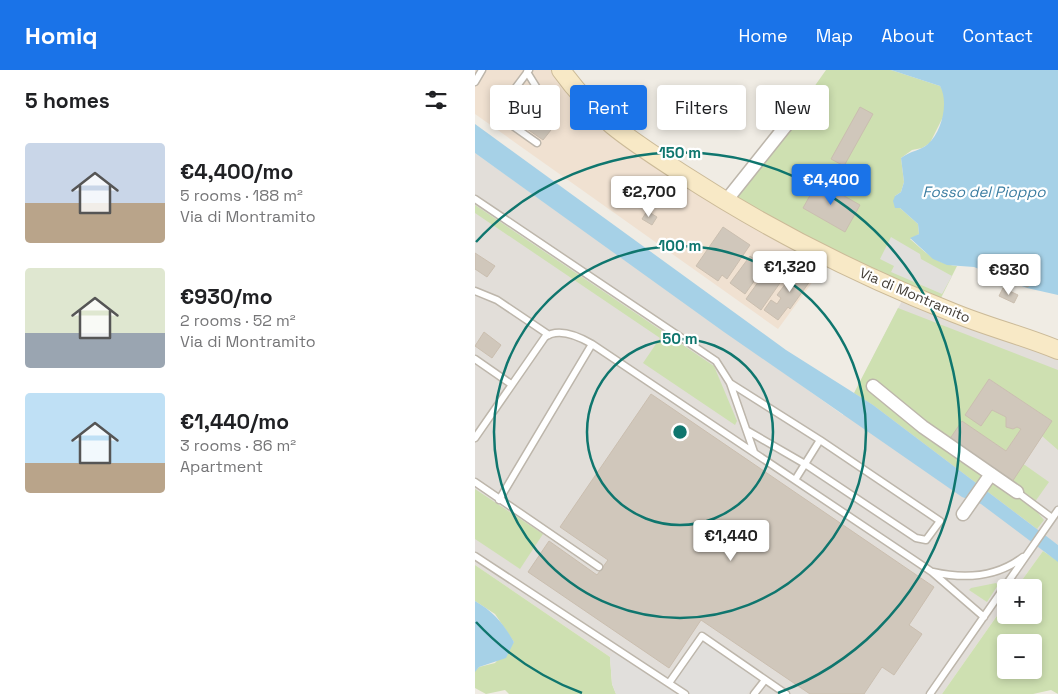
<!DOCTYPE html>
<meta charset="utf-8">
<style>
:root{--surface:#fff;--page:#f2f2f2;--text:#202124;--muted:#757577;--accent:#1a73e8}
body{margin:0;font-family:"Space Grotesk",sans-serif;background:var(--page);color:var(--text);height:100vh;display:flex;flex-direction:column;font-size:19px;white-space:nowrap}
*{box-sizing:border-box;margin:0}
p{font-size:16px;color:var(--muted)}
.icon{flex:none;width:28px;height:28px;fill:none;stroke:currentColor;stroke-width:2;stroke-linecap:round;stroke-linejoin:round}
.map{position:relative;flex:1;overflow:hidden}
.panel{display:flex;flex-direction:column;background:var(--surface);width:475px}
.panel>*{flex:none}
.banner{position:absolute;left:15px;top:15px;width:475px;height:45px;display:flex;gap:10px}
.fabs{position:absolute;left:522px;top:509px;display:grid;gap:10px}
.fabs a{display:grid;place-items:center;width:45px;height:45px;border-radius:5px;background:var(--surface);box-shadow:0 2px 8px #0003;font-size:25px}
.price{position:absolute;translate:-50% -42px;padding:0 11px;border-radius:5px;background:#fff;color:#222;font-size:16px;line-height:32px;filter:drop-shadow(0 1px 2px #0008)}
.price::after{content:'';position:absolute;left:50%;top:30px;width:15px;height:11px;margin-left:-8px;background:inherit;clip-path:polygon(0 0,100% 0,50% 100%)}
.price.active{background:var(--accent);color:#fff}
ul{padding:0;list-style:none}
li{display:flex;align-items:center;gap:15px;height:125px;padding:0 25px}
li span{display:grid;place-items:center;flex:none;width:140px;height:100px;border-radius:5px;color:#555}
li>.icon{margin-inline-start:auto}
span .icon{width:60px;height:60px;fill:#fffc;stroke-width:1}
li b{font-size:21px}
h2{display:flex;justify-content:space-between;align-items:center;height:60px;padding:0 25px;font-size:21px}
.pill{padding:0 18px;border-radius:5px;background:var(--surface);box-shadow:0 2px 8px #0003;font-size:18px;line-height:45px}
.pill.active{background:var(--accent);color:#fff}
header{display:flex;align-items:center;gap:30px;box-sizing:border-box;height:70px;padding:0 25px;background:var(--accent);color:#fff}
header strong{font-size:24px}
nav{display:flex;gap:28px;margin-inline-start:auto;font-size:18px}
main{display:flex;flex:1;min-height:0}
.map>svg:first-child{display:block}
.commercial{fill:#f0e1d1}
.industrial{fill:#e2ded9}
.green{fill:#cee0b1;fill-rule:evenodd}
.parking{fill:#e1dfdc}
.water{fill:#a6d1e7}
.building{fill:#d0c7bb;stroke:#cabeaf}
.lines{fill:none;stroke-linecap:round;stroke-linejoin:round}
.lane-casing{stroke:#bdb6ab;stroke-width:9}
.street-casing{stroke:#bdb6ab;stroke-width:15}
.secondary-casing{stroke:#cbba98;stroke-width:20}
.lane{stroke:#fff;stroke-width:6}
.street{stroke:#fff;stroke-width:12}
.secondary{stroke:#f8e9c6;stroke-width:18}
.ring{fill:none;stroke:#0f766e;stroke-width:2.5}
.labels{text-anchor:middle;stroke-width:4.5;stroke-linejoin:round;paint-order:stroke}
.street-label{font-size:14px;fill:#423c35;stroke:#fff}
.water-label{font-size:15px;font-style:italic;fill:#3b7da1;stroke:#fff}
.centre{fill:#0f766e;stroke:#fff;stroke-width:2.5}
.ring-label{font-size:15px;text-anchor:middle;font-weight:bold;fill:#0f766e;stroke:#fff;stroke-width:4.5;stroke-linejoin:round;paint-order:stroke}
</style>
<header>
<strong>Homiq</strong>
<nav><a>Home</a><a>Map</a><a>About</a><a>Contact</a></nav>
</header>
<main>
<section class="panel">
<h2>5 homes<svg class="icon" aria-label="filters" viewBox="0 0 24 24"><path d="M4 7h16M4 17h16"/><circle cx="9" cy="7" r="2"/><circle cx="15" cy="17" r="2"/></svg></h2>
<ul>
<li><span style="background:linear-gradient(#c9d6e8 60%,#b9a48a 0)"><svg class="icon" aria-label="home" viewBox="0 0 24 24"><path d="M3 11l9-7 9 7M6 9v11h12V9"/></svg></span><div><b>€4,400/mo</b><p>5 rooms · 188 m²</p><p>Via di Montramito</p></div></li>
<li><span style="background:linear-gradient(#dfe7d0 65%,#9aa5b1 0)"><svg class="icon" aria-label="home" viewBox="0 0 24 24"><path d="M3 11l9-7 9 7M6 9v11h12V9"/></svg></span><div><b>€930/mo</b><p>2 rooms · 52 m²</p><p>Via di Montramito</p></div></li>
<li><span style="background:linear-gradient(#bfe0f5 70%,#b9a48a 0)"><svg class="icon" aria-label="home" viewBox="0 0 24 24"><path d="M3 11l9-7 9 7M6 9v11h12V9"/></svg></span><div><b>€1,440/mo</b><p>3 rooms · 86 m²</p><p>Apartment</p></div></li>
</ul>
</section>
<div class="map">
<svg width="583" height="624" viewBox="0 0 583 624">
<rect width="100%" height="100%" fill="#f0ece4"/>
<path class="commercial" d="M0,0H87L117,39L355,188L303,259L0,44Z"/>
<path class="industrial" d="M0,83L368,345L431,223L583,280V475L576,470L542,517L531,518V533L467,624H141L135,587L0,495Z"/>
<path class="green" d="M351,0H416L465,16L469,23L470,43L455,73L447,78L437,80L426,88L429,112L426,122L420,126V138H425L443,154L444,164L435,169C450,182 461,194 482,196L462,236L250,132L317,48Z
M0,135L239,296L262,351L260,355L168,293L185,268L0,143Z
M423,238L583,300V380L567,366L577,351L514,309L490,345L517,340L531,347L532,357L538,359L542,357L546,359L531,381L487,351L574,412L557,436L569,450L562,459L398,335L379,323Z
M0,419L68,464L45,499L0,469Z
M568,481L583,491V624L576,620L558,624H467L531,533V545H559V518L542,517ZM531,572H559V600H531Z
M0,495L135,587L137,614L141,624H34L30,620L11,624L0,618V601L4,597L20,593L39,572L20,544L0,531Z
M521,513L523,515L512,532L494,520L496,518Z"/>
<path class="parking" d="M416,167L445,184L446,189L477,206L467,224L416,202L419,196L405,189Z
M227,566L284,606L272,624H141L137,614L135,587L142,578L194,613Z"/>
<path class="water" d="M416,0H583V225L552,218L499,197L472,195L458,189L435,168L444,164L443,154L425,138H420L418,131L420,126L426,122L429,112L426,88C435,81 447,80 453,74C467,62 474,32 465,16Z
M0,54L311,280L398,335L583,475V492L506,434L487,427L249,262L0,83Z
M0,531C19,542 28,553 39,572L31,588L4,597L0,602Z"/>
<path class="building" d="M40,26L55,36L51,42L76,60L68,70L29,43Z
M385,37L398,44L369,96L356,89Z
M343,111L385,135L370,162L328,138Z
M172,141L182,147L177,155L167,149Z
M248,157L275,175L252,209L247,205L243,211L221,196Z
M0,183L20,196L12,207L0,199Z
M304,183L312,188L305,198L312,203L286,240L271,229Z
M275,186L289,197L270,224L255,213Z
M337,196L343,200L315,239L313,237L303,250L289,240L296,230L302,234L306,228L302,225L321,200L330,207Z
M549,204L557,207L553,217L545,214Z
M528,218L543,225L539,233L524,226Z
M9,262L26,275L17,288L0,276Z
M514,309L577,351L537,412L474,370L487,351L531,381L546,359L542,357L538,359L531,357V347L517,340L506,356L490,345Z
M176,324L459,517L434,555L447,564L419,605L407,597L389,624H335L226,550L194,598L53,502L74,471L122,505L133,490L85,457Z"/>
<g class="lines">
<defs>
<path id="lane" d="M54,0L21,44L62,73
M52,2L78,44
M0,12L7,0
M0,129L241,291L255,313L279,382
M0,221L22,230L74,265
M0,289L36,314
M255,313L345,370L465,451L451,470L441,468L330,394L273,361
M0,368L70,267C84,257 105,267 117,274L457,502L509,547
M320,410L345,370
M0,412L124,497
M542,422L577,448
M24,430L117,274
M0,486L210,624
M458,502C489,509 522,507 548,487
M194,613L227,566L311,624
M279,624L290,610
M455,624L583,440"/>
<path id="street" d="M250,132L317,48
M398,316L448,357L542,422
M488,444L516,404"/>
<path id="secondary" d="M86,0C121,49 157,71 206,103C292,159 383,205 479,243C513,257 549,266 583,280"/>
</defs>
<use href="#lane" class="lane-casing"/>
<use href="#street" class="street-casing"/>
<use href="#secondary" class="secondary-casing"/>
<use href="#lane" class="lane"/>
<use href="#street" class="street"/>
<use href="#secondary" class="secondary"/>
</g>
<g class="ring">
<circle cx="205" cy="362" r="93"/>
<circle cx="205" cy="362" r="186"/>
<path d="M107 623A279 279 0 0 1 1 552M1 172A279 279 0 1 1 303 623"/>
</g>
<g class="labels">
<g class="street-label">
<text transform="translate(440 225) rotate(23)" y="5">Via di Montramito</text>
</g>
<g class="water-label">
<text x="509" y="127">Fosso del Pioppo</text>
</g>
</g>
<circle cx="205" cy="362" r="8" class="centre"/>
<g class="ring-label">
<text x="205" y="88">150 m</text>
<text x="205" y="181">100 m</text>
<text x="205" y="274">50 m</text>
</g>
</svg>
<div class="fabs">
<a>+</a>
<a>−</a>
</div>
<b class="price active" style="left:356px;top:136px">€4,400</b>
<b class="price" style="left:174px;top:148px">€2,700</b>
<b class="price" style="left:315px;top:223px">€1,320</b>
<b class="price" style="left:534px;top:226px">€930</b>
<b class="price" style="left:256px;top:492px">€1,440</b>
<div class="banner">
<a class="pill">Buy</a>
<a class="pill active">Rent</a>
<a class="pill">Filters</a>
<a class="pill">New</a>
</div>
</div>
</main>
